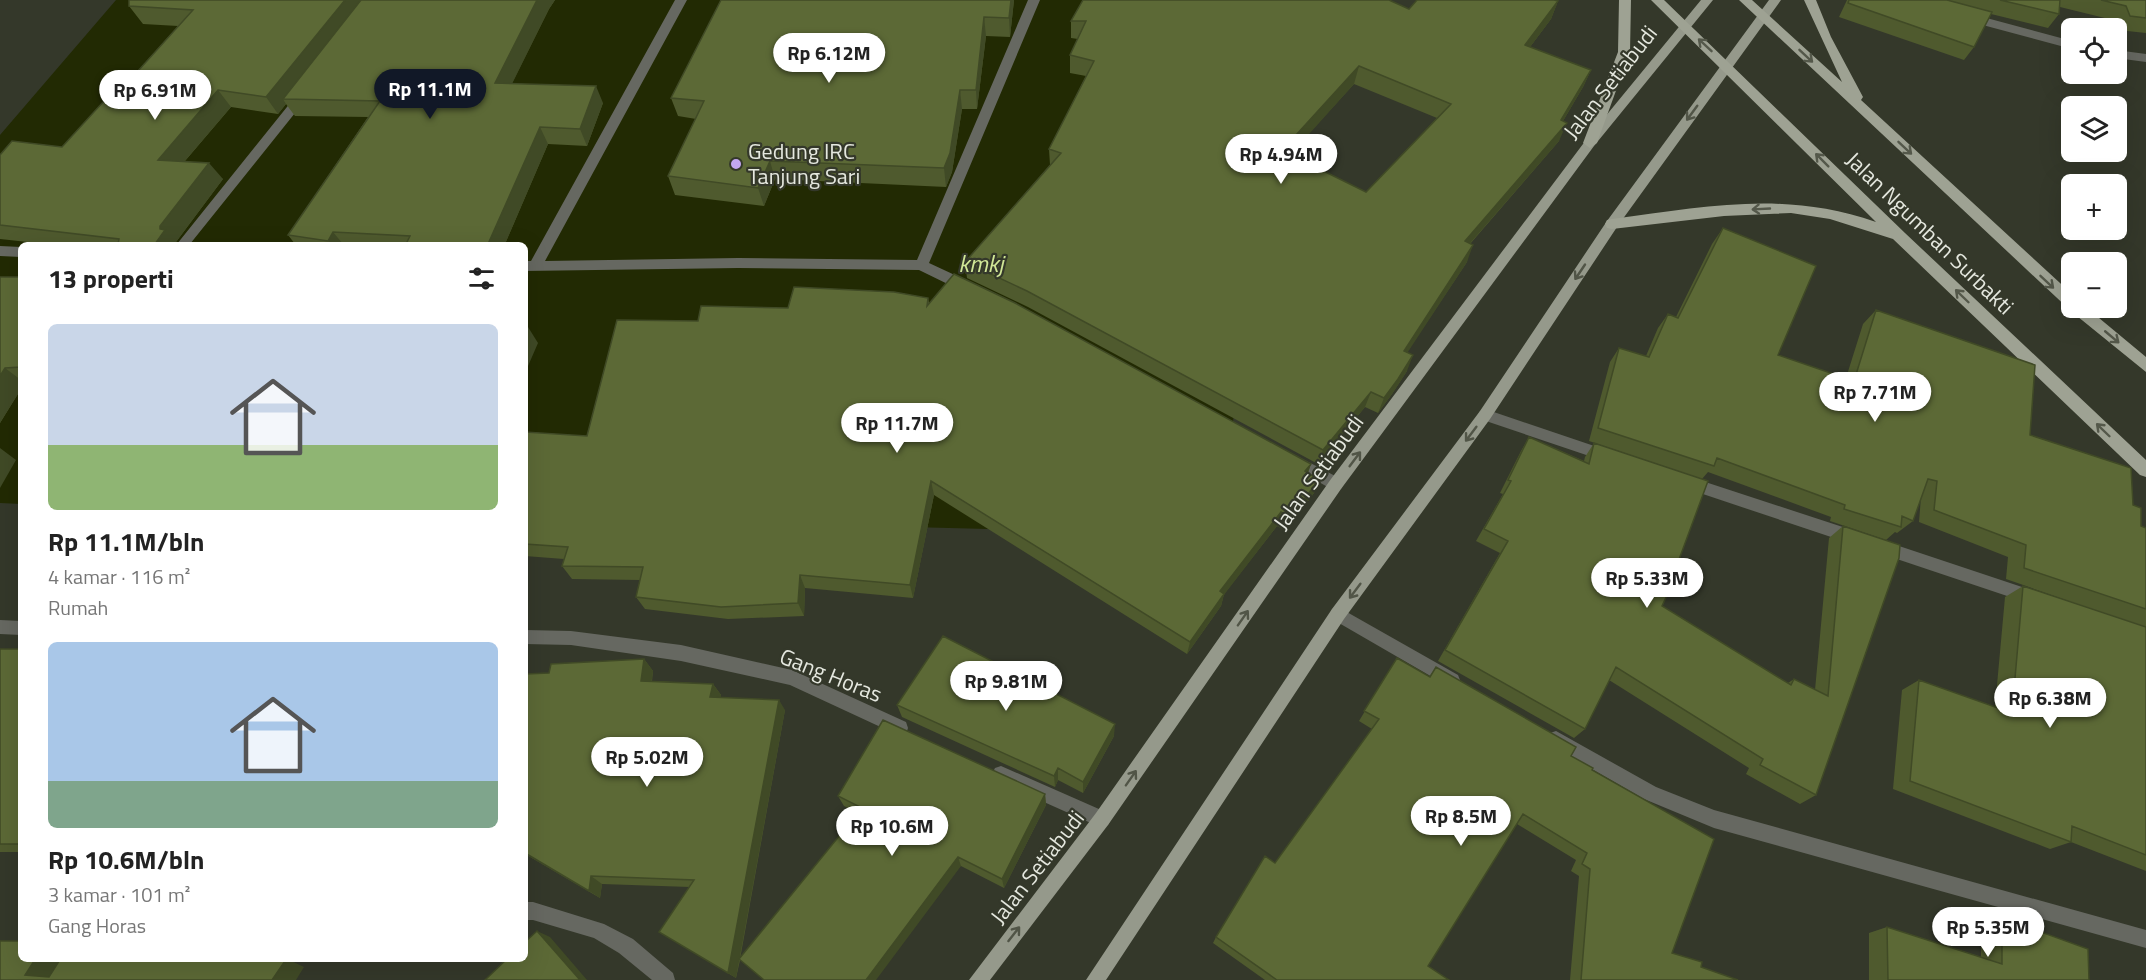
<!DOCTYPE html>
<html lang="id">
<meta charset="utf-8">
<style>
:root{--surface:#fff;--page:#f6f6f6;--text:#222;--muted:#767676;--accent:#111827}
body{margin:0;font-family:"Titillium Web",sans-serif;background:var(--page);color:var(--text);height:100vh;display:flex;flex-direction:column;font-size:22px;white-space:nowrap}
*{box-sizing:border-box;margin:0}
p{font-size:20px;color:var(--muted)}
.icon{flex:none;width:33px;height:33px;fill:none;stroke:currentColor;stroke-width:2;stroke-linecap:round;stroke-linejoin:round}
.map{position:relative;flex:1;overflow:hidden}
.details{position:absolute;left:18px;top:242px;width:510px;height:720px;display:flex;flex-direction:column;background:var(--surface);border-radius:9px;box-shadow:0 6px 24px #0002}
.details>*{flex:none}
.controls{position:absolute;left:2061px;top:18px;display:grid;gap:12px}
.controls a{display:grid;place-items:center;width:66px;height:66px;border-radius:9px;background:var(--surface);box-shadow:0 6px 24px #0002;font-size:30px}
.price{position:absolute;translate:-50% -51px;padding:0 14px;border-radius:21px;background:#fff;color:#222;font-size:20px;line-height:39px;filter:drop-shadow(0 2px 3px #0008)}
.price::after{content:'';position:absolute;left:50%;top:36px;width:18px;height:14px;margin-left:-9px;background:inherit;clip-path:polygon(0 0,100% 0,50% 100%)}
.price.active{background:var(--accent);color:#fff}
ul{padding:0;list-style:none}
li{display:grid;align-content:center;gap:12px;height:318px;padding:0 30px}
li span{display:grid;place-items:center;height:186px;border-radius:9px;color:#555}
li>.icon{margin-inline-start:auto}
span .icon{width:108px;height:108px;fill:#fffc;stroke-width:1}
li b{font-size:26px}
h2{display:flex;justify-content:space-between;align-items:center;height:72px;padding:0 30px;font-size:26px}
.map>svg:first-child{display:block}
.water{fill:#222a03}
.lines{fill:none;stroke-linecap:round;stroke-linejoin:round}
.minor{fill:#666861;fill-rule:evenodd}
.primary{fill:#95998b;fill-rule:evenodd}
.trunk{fill:#9ea293;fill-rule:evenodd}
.wall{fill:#4f5a2e;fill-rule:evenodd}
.shaded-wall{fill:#404a26}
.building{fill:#5c6936;stroke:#404a26;stroke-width:1.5;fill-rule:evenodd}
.oneway{stroke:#54584a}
.oneway2{stroke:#515547}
.poi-dot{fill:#c3a7f2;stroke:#34382a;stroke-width:2}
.labels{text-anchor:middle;stroke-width:4.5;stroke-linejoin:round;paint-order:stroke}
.street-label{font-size:22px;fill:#e5e8df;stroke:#34382a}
.poi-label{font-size:22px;fill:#e5e8df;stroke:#34382a;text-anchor:start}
.water-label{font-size:24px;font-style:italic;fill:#d1e797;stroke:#34382a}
</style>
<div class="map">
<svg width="2146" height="980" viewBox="0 0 2146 980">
<rect width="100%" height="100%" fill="#34382a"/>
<path class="water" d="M116,0H1285L1219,535L525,517V244H21V504L0,503V135Z"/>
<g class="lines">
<path class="minor" d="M675,0H687L545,261L738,258L917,260L1028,0H1040L929,263L972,283L974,287L972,291H962L919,270L738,268L525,271V261H531Z
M1968,13L2072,41V49L1964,20V14Z
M2116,50L2146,54V62L2116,58Z
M303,91L307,92V98L190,244H177L299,92Z
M0,246L21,247V257L0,256Z
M1485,409L1612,452L1614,456L1612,460L1607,462L1480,419L1478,415L1480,411Z
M1293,454L1341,479L1343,484L1341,489H1331L1288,464L1286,460L1288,456Z
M1687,476L1855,531L1860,533L1863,538L1860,543L1855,545L1682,487L1680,482L1682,477Z
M1881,540L2037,592L2039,597L2037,602L2031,604L1876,552L1873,547L1876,542Z
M1338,607L1458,675L1460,680L1458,685L1452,688L1446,685L1332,619L1330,614L1332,609Z
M0,620L21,621V635L0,634Z
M525,630L571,631L681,645L792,670L906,722L908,728L906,734L900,736L790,685L681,661L571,645L525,644Z
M1556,731L1656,787L1714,810L2146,930V948L1714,828L1644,799L1550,745L1548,739L1550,733Z
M1001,766L1108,813L1111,819L1108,825L1102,828L995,780L992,774L995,768Z
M525,902H533L604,924L633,939L673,973L675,980H652L619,953L594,938L533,920H525Z"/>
<path class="primary" d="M1701,0H1713L1594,146L1341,489L1108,825L990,980H969L1096,813L1331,479L1586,140Z
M1769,0H1781L1617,227L1490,419L1344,619L1106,980H1086L1332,609L1480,411L1607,221Z"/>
<path class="trunk" d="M1619,0H1631L1630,52L1597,143L1590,148L1583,143L1618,52Z
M1651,0H1664L1905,233L2146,460V477L2140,475L1893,239L1830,219L1791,213L1724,216L1612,229L1607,228L1605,224L1607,220L1612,219C1707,207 1783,190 1876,222Z
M1739,0H1752L1842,82L1804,0H1816L1831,37L1863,97L1861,100L2072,294V308H2087L2146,357V372L2072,312Z"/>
</g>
<path class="wall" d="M129,0H555L549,9L512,83L603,103L587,146L548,144L505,244H295L288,235L368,117L295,116L286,104L278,114L231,107L185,161L223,179L176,242L178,244H46L0,239V155L62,147L110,102L178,26L143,24L129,6Z
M1014,0L1010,37L986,36L977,109H962L952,172L946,187L775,179L764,206L675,195L668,176L696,119L678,116L671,98Z
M1847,0H2146V33L2118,30L2113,20L2060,7L2059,14L2048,28L1991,14L1974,47L1964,60L1839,17Z
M1558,1L1551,19L1530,47L1591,70L1583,87L1563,121L1559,141L1470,244L1467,262L1407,352V371L1392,394L1378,413L1365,407L1318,464L1028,307L967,278L965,262L1050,165L1049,149L1086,76L1070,73V55L1078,39L1071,38V21L1409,9ZM1354,84L1437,118L1366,192L1290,154Z
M1723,228L1778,355L1846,378L1863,324L1876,310L2030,435L2133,505L2141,526L2146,528V871L2071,842L2050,849L1893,789L1902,690L1919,680L1995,707L2005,597L2023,586L2080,605L2006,579L2008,557L1919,522L1921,497L1913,521L1897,533L1895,532L1886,540L1830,521L1831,517L1708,472L1702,479L1589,441L1610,362L1619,348L1646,356L1658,328L1668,314L1676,317L1712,244Z
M0,277H21V389L0,423Z
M928,298L929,303L1311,464L1308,473L1319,480L1314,493L1286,531L1277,526L1224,594L1221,606L1187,654L934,495L913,598L805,588L804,616L728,619L645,609L636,597L640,580L572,579L562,566L564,559L525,556V432L587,436L698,321L788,308Z
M1529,437L1584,461L1585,457L1594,443L1662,606L1788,683L1794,679L1815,690L1829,538L1843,526L1900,545L1816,795L1800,804L1746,774L1749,768L1609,680L1585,729L1574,738L1438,661L1500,553L1476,541L1503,494L1500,493L1521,451Z
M0,649H21V852H0Z
M1397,658L1429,677L1436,667L1571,756L1592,770L1672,953L1701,967L1738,980H1570L1579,876L1571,871L1576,860L1517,824L1428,966L1449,980H1265L1213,943L1216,937L1275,863L1372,729L1359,721Z
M644,659L653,671L652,681L713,684L721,695L720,698L785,710L740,959L858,813L844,806L838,796L1045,794L1046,805L1004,888L961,866L740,960L736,978L659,932L690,887L602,884L600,898L525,854V674L549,673Z
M897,705L1114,736L1083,793L1058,780L1055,787L902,717Z
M2002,918L2089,980H1869V933L1887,927L1981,957V924Z"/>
<path class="shaded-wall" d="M345,0H370L283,99L286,104L278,114L266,97Z
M537,0H555L549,9L504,100L495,83Z
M1011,0H1014L1010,37L1009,18Z
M1558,1L1551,19L1518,63L1525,45Z
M984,17L986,36L977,109L976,90Z
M1359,66L1354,84L1293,152L1275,166L1279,149Z
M1591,70L1583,87L1553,138L1561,120Z
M596,86L603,103L587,146L580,129Z
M218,90L231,107L172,176L158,160Z
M960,90L962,109L952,172L946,187L944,168Z
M1567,123L1559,141L1458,257L1465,241Z
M540,127L548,144L505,244H488Z
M770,161L775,179L764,206L758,188Z
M209,163L223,179L176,242L178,244H155L160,226Z
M333,232L343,244H331L328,241Z
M1473,245L1467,262L1398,367L1404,351Z
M528,327L538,343L525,373V334Z
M1413,355L1407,371L1392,394L1378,413L1384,398Z
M5,368L21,380V389L0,423V376Z
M1371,392L1365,407L1318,464L1323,450Z
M0,448L16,460L0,488Z
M1311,464L1306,478L1305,471Z
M1319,480L1314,493L1286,531L1290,517Z
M931,481L934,495L913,598L910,585Z
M1281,512L1277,526L1217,604L1220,591Z
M800,575L805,588L804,616L798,603Z
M1224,594L1221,606L1187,654L1190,642Z
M644,659L653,671L650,692L641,681Z
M713,684L721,695L718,708L710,697Z
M779,700L785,710L736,978L728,973Z
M1115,724L1114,736L1083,793V782Z
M1058,768V780L1055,787L1054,776Z
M1045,794L1046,805L1004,888L1002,879Z
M958,857L961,866L876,980H866Z
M591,876L602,884L600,898L589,891Z
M537,931L550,937L587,980H580Z
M36,958H66L52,980L25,975Z
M279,958H285L304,967L296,980H272Z"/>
<path class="building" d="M129,0H345L266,97L218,90L158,160L209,163L160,226V229L165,230L155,244H118L119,239L0,225V155L12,141L62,147L104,101L110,102L193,10L129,6Z
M361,0H537L495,83L596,86L580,129L540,127L488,244H406L410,236L333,232L328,241L288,235L380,101L283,99Z
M721,0H1011L1009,18L984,17L976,90H960L950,153L944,168L770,161L758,188L668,176L704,101L671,98Z
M1083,0H1389L1409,9L1417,0H1554L1558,1L1525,45L1591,70L1561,120L1567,123L1465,241L1473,245L1404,351L1413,355L1398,379L1384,398L1371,392L1323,450L1027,291L965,262L1061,153L1049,149L1094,61L1070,55L1086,21H1071ZM1359,66L1451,104L1366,192L1279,149L1296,135Z
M1849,0H1947L1992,12L1974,47L1848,3Z
M2000,0H2060L2059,14Z
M2101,0H2146V18L2130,16L2126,6Z
M1723,228L1816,266L1778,355L1854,381L1876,310L2035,365L2030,435L2131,468L2133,505L2141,508V526L2146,528V609L2024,568L2026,545L1934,510L1937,481L1928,479L1913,521L1902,516L1901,527L1844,509L1845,505L1717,458L1714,466L1598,428L1619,348L1649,357L1668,314L1678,318Z
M954,274L1015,303L1311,464L1305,471L1319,480L1290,517L1281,512L1220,591L1224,594L1190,642L931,481L910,585L800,575L798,603L721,607L636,597L643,567L562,566L568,547L525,544V432L587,436L617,320L698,321L701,306L788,308L794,287L894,292L928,298L927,306Z
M0,277H21V367L5,368L0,376Z
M1529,437L1589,464L1594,443L1708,481L1674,573L1677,574L1662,606L1791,685L1794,679L1828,696L1843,526L1900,545L1899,558L1816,795L1760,765L1763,759L1616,667L1585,729L1445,650L1508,541L1484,529L1511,481L1508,480Z
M2023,586L2146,627V855L2072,826L2071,842L1910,781L1919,680L2012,713Z
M943,636L1115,724L1083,782L1058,768L1054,776L897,705Z
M0,649H21V844H0Z
M1397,658L1430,677L1436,667L1576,747L1571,756L1593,768L1592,770L1714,839L1672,953L1702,962L1701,967L1738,980H1581L1590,869L1582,864L1587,853L1523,814L1428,966L1449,980H1277L1216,937L1265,856L1275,863L1379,719L1364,711Z
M644,659L641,681L713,684L710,697L779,700L728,973L659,932L694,880L591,876L589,891L525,853V674L549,673L551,664Z
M883,720L1045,794L1002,879L958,857L866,980H764L739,959L862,808L838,796Z
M2002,918L2088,949L2089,980H1888L1887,927L2002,964Z
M537,931L580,980H485L508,958H525V942Z
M0,941H21V958H36L25,975L49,977L61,958H279L285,961L272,980H0Z"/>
<defs><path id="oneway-shaft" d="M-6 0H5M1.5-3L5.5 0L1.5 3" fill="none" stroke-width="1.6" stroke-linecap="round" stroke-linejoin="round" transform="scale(1.5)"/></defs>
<g class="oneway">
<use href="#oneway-shaft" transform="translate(1705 45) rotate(-137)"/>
<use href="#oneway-shaft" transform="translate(1806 56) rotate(43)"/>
<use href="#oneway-shaft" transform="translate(1905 148) rotate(43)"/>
<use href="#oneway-shaft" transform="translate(1822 160) rotate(-135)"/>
<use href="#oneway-shaft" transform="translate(1761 209) rotate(177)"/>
<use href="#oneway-shaft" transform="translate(2047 282) rotate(43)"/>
<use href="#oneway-shaft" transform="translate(1962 296) rotate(-136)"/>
<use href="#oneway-shaft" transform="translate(2112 337) rotate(40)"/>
<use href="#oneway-shaft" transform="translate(2103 430) rotate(-136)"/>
</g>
<g class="oneway2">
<use href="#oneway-shaft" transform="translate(1692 113) rotate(126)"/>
<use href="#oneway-shaft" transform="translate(1580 272) rotate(124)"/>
<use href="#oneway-shaft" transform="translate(1471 434) rotate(127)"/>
<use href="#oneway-shaft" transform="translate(1355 459) rotate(-53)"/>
<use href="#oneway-shaft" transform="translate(1355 591) rotate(127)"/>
<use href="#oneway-shaft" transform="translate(1243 618) rotate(-55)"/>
<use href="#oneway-shaft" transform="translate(1131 778) rotate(-55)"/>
<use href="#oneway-shaft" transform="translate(1014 934) rotate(-52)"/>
</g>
<circle class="poi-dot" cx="736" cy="164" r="6"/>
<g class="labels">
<g class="street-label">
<text transform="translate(1610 82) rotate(-52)" y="8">Jalan Setiabudi</text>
<text transform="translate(1930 233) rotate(44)" y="8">Jalan Ngumban Surbakti</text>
<text transform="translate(1318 472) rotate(-54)" y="8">Jalan Setiabudi</text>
<text transform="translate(831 675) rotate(22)" y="8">Gang Horas</text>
<text transform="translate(1037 867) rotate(-52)" y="8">Jalan Setiabudi</text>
</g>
<g class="poi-label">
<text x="748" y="159">Gedung IRC<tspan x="748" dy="25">Tanjung Sari</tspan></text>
</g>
<g class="water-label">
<text x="981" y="272">kmkj</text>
</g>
</g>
</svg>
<div class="controls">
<a><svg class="icon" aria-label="locate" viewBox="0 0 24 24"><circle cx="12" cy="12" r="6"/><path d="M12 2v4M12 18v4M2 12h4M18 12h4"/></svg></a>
<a><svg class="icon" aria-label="layers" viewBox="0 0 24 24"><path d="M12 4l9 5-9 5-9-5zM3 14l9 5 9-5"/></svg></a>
<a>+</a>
<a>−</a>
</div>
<b class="price" style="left:829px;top:84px">Rp 6.12M</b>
<b class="price active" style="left:430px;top:120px">Rp 11.1M</b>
<b class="price" style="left:155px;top:121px">Rp 6.91M</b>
<b class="price" style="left:1281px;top:185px">Rp 4.94M</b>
<b class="price" style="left:1875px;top:423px">Rp 7.71M</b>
<b class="price" style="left:897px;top:454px">Rp 11.7M</b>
<b class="price" style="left:1647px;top:609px">Rp 5.33M</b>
<b class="price" style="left:1006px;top:712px">Rp 9.81M</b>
<b class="price" style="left:2050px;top:729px">Rp 6.38M</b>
<b class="price" style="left:647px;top:788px">Rp 5.02M</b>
<b class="price" style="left:1461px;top:847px">Rp 8.5M</b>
<b class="price" style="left:892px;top:857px">Rp 10.6M</b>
<b class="price" style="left:1988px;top:958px">Rp 5.35M</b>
<section class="details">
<h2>13 properti<svg class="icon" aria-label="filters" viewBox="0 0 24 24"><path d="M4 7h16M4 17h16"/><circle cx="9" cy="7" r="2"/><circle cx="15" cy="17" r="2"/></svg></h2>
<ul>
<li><span style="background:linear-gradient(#c9d6e8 65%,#8fb573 0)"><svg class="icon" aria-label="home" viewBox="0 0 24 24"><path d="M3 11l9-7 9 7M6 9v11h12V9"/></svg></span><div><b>Rp 11.1M/bln</b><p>4 kamar · 116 m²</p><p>Rumah</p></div></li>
<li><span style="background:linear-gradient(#a9c7e8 75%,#7fa58c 0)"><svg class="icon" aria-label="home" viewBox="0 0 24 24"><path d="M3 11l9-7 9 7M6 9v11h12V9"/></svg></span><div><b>Rp 10.6M/bln</b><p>3 kamar · 101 m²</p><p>Gang Horas</p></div></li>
</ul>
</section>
</div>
